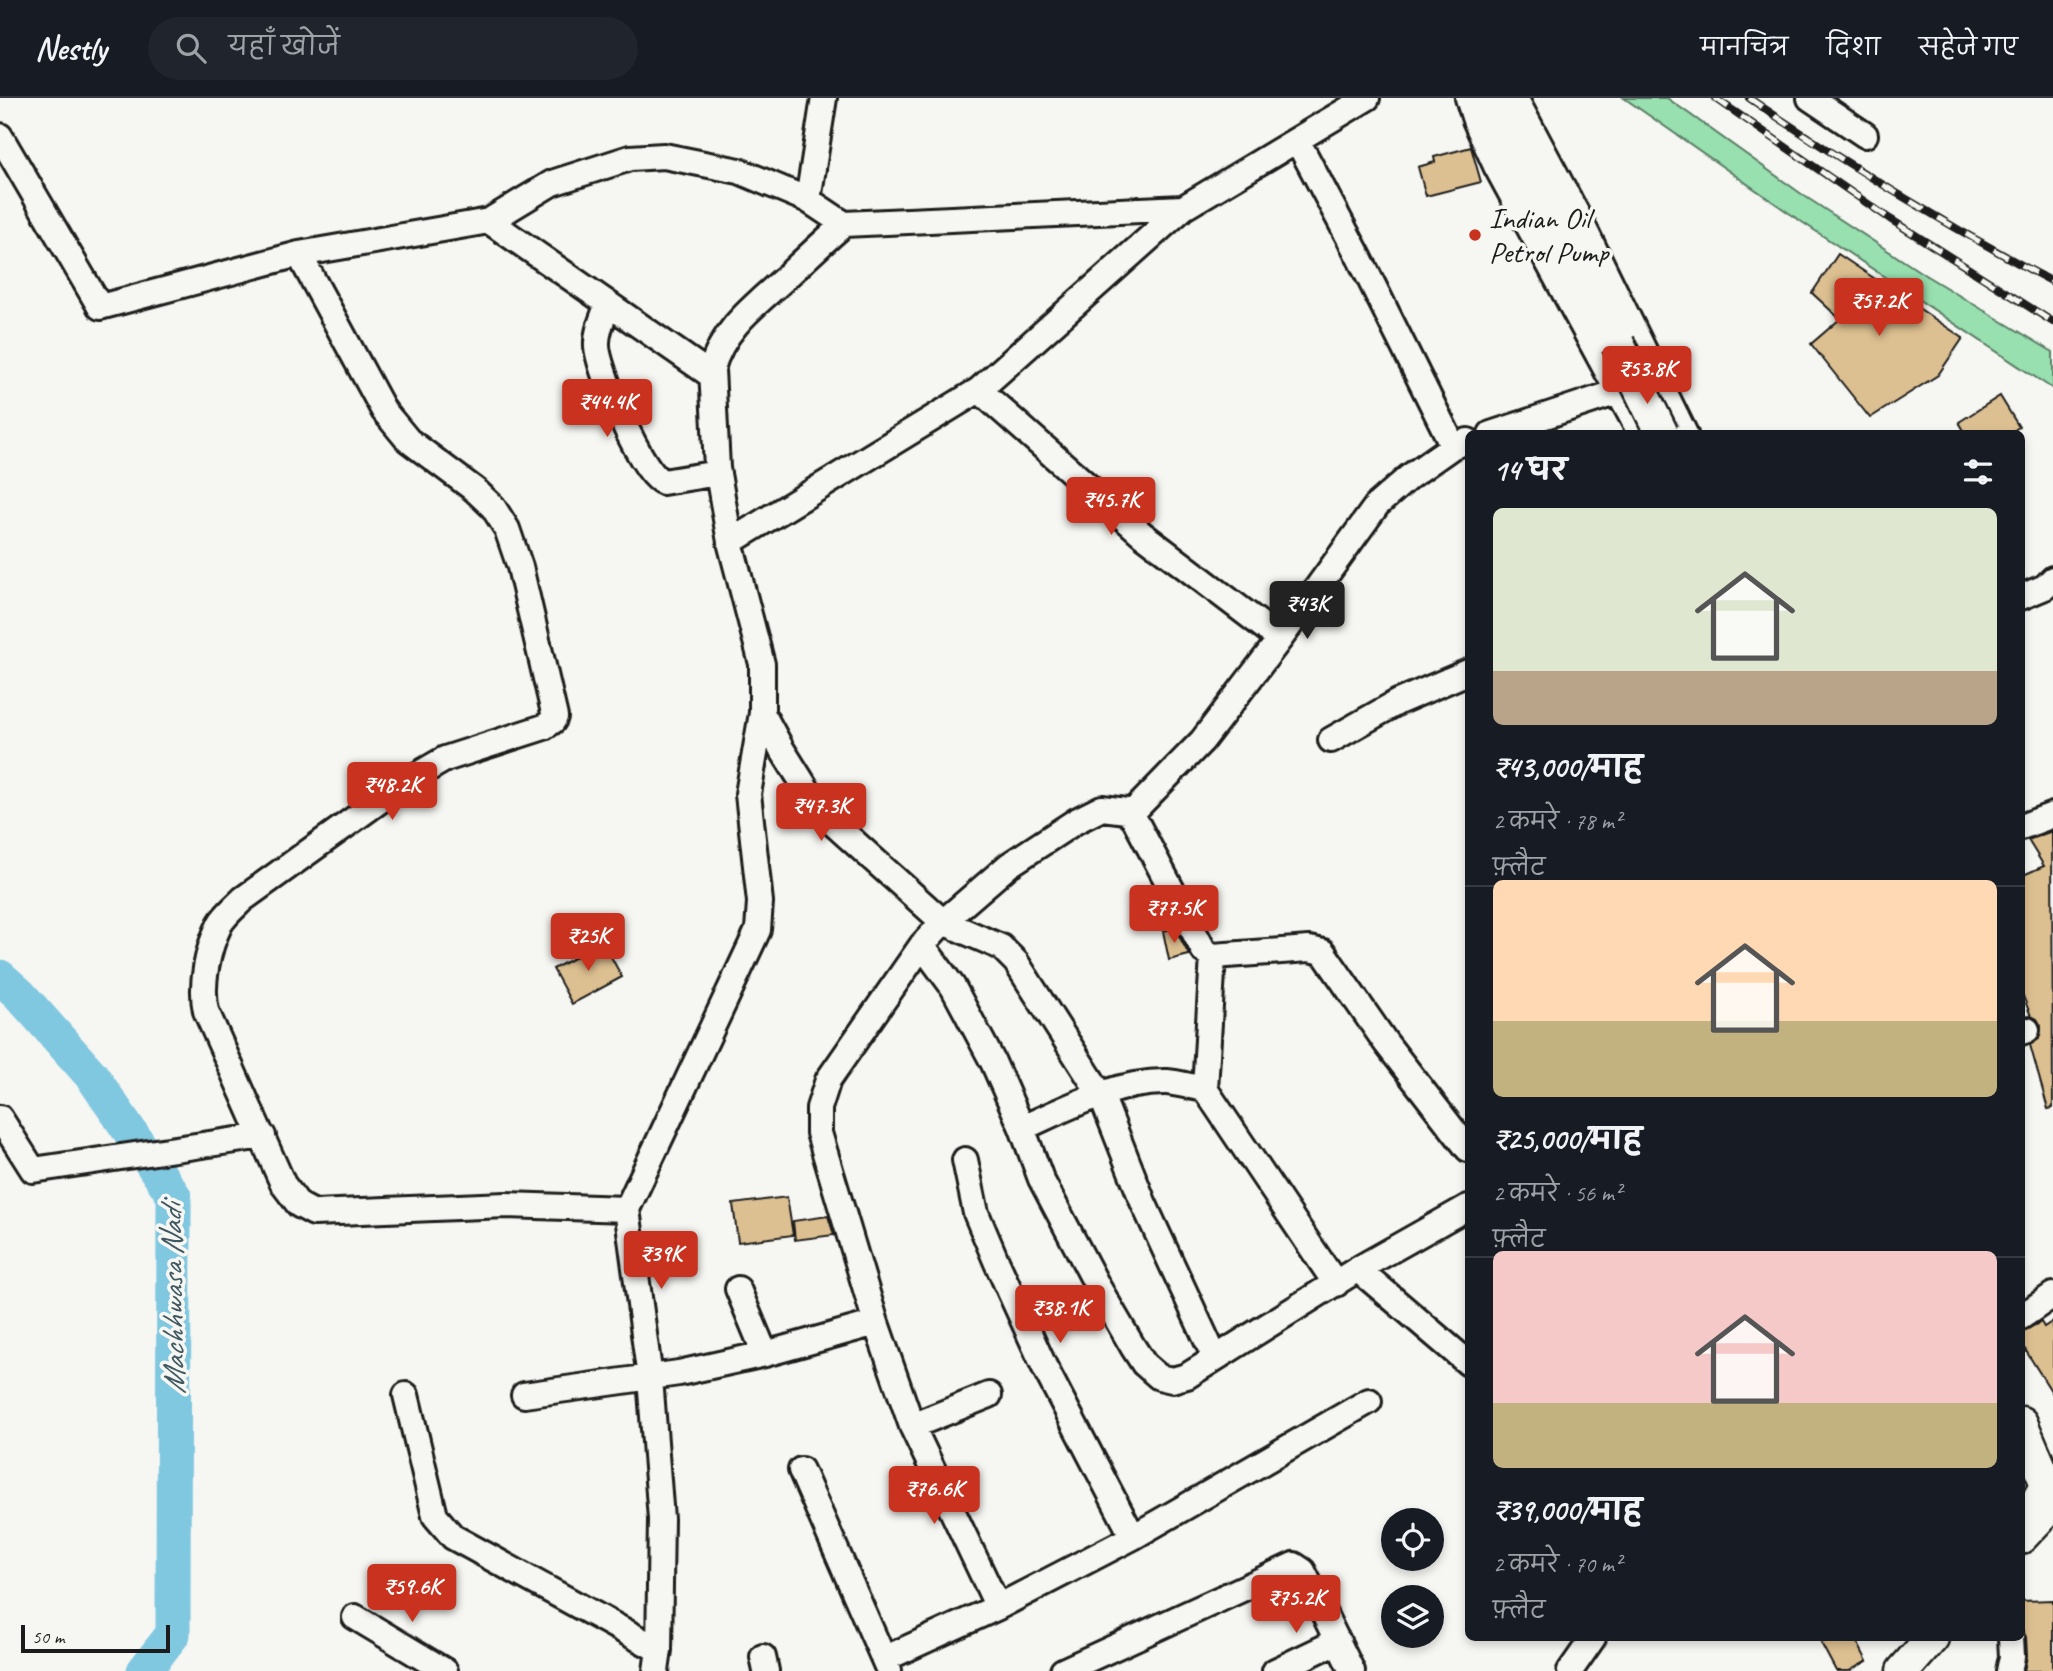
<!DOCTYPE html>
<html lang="hi">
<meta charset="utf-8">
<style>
:root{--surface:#171b24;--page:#20242c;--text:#f1f3f6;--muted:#9ea1a6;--line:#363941;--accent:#c8321e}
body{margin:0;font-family:Caveat,"Playpen Sans Deva",sans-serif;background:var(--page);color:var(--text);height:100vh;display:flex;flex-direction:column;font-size:26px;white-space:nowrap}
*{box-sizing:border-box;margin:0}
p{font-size:23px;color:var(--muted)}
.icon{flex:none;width:38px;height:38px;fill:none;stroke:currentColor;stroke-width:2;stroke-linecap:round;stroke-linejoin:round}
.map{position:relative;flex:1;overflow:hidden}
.sheet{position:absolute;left:1465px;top:332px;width:560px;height:1211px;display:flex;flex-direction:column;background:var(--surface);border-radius:10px;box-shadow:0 4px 10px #0003}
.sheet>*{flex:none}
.buttons{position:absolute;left:1381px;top:1410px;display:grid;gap:14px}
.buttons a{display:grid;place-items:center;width:63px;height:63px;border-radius:50%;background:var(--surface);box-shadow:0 4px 10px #0003;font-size:35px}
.scale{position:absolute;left:21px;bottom:18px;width:149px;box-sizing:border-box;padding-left:7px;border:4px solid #1c1c1c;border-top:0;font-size:19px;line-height:24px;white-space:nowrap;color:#1c1c1c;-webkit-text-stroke:5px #f6f6f2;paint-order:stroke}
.price{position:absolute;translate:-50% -60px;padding:0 16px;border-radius:7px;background:var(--accent);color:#fff;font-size:23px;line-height:46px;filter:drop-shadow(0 2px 4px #0008)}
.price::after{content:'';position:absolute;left:50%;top:42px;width:21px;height:16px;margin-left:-10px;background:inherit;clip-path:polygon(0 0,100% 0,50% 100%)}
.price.selected{background:#222;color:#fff}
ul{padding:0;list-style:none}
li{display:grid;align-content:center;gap:14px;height:371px;padding:0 28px}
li+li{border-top:2px solid var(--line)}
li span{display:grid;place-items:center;height:217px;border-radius:10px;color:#555}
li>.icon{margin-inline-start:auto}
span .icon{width:126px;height:126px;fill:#fffc;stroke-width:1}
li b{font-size:30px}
h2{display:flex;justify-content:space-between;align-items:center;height:84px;padding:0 28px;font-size:30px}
header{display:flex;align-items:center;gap:42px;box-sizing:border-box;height:98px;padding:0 35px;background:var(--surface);border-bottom:2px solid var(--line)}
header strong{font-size:33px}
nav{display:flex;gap:38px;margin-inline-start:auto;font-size:24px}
.search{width:490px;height:63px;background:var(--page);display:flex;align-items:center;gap:18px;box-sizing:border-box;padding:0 24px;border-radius:38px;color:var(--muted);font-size:26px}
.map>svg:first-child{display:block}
.green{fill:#98e0af;stroke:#5a7e66;stroke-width:2}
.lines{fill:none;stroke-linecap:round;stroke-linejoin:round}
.river{stroke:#80c7e0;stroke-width:35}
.building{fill:#ddc091;stroke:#1c1c1c;stroke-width:2}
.minor-casing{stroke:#1c1c1c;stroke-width:30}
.major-casing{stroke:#1c1c1c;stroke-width:37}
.minor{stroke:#f6f6f2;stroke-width:24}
.major{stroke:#f6f6f2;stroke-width:32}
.rail-casing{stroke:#1c1c1c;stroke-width:8}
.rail{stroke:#f6f6f2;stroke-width:5;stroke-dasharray:16;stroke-linecap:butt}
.major-bridge-casing{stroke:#1c1c1c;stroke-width:37;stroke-linecap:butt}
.major-bridge{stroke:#f6f6f2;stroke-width:32}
.poi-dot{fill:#c8321e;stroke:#f6f6f2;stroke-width:2.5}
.labels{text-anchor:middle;stroke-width:7;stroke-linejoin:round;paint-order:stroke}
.poi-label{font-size:30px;fill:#1c1c1c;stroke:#f6f6f2;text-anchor:start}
.water-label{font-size:32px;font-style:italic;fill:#3f5861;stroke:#f6f6f2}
</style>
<header>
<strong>Nestly</strong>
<div class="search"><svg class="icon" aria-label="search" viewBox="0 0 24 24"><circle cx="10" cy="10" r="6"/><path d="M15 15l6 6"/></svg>यहाँ खोजें</div>
<nav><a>मानचित्र</a><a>दिशा</a><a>सहेजे गए</a></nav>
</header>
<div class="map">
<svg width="2053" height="1573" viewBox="0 0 2053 1573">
<rect width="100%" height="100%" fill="#f6f6f2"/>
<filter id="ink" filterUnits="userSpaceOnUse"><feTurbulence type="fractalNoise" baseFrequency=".0143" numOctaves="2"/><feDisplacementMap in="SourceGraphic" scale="14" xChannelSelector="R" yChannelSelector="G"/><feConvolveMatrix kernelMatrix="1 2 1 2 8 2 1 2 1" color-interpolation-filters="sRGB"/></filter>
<g filter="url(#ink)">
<path class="green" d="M1624,0H1667L1803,97L1925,177L2053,254V291L1799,122Z"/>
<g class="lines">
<path class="river" d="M0,879L19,896L92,978L174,1098L173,1536L144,1573"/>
</g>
<path class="building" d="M1471,49L1481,84L1426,98L1418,69L1435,64L1434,59Z
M1838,156L1963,240L1938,277L1870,320L1811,246L1840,221L1812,195Z
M2000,298L2019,329L2008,336H1966L1959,324Z
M2052,733L2053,1010L2048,1011L2030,947L2039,941L2041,928L2037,921L2031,918L2021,893V778L2044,768L2028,742Z
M1175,830L1189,857L1169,862L1163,833Z
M603,844L622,879L572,906L553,871Z
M787,1099L793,1137L738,1144L733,1106Z
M828,1118L834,1137L795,1142L793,1123Z
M2053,1223V1296L2021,1245V1234L2041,1224L2044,1229Z
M2053,1502V1573H2024L2027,1558L2026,1539L2021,1530V1503Z
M1831,1540H1855L1867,1563L1849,1573H1836L1821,1545Z"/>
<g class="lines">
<defs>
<path id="minor" d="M1468,0L1475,22L1496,68L1641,336
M1515,0L1580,122L1685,336
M1810,0L1865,37
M0,38L100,209L299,156L489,123L552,85L630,60L664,58L739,73L808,102L844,126L1183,110L1367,0
M1297,42L1358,157L1453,348
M808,102L824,0
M489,123L712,278
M299,156L384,313L408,342L475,392L493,409L507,431L520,469L555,619L553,623L544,629L445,661L407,683L243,801C235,809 225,817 220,826C208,850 200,886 206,913L283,1086L299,1107L314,1115L506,1107L627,1111
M608,206C603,219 596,234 597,248C598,271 642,378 663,384L718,375
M979,292L1142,436L1280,541
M1491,336L1633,289
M730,444L979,292L1183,110
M2021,499L2045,489L2053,481
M762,615L781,650L811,698L834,726L943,824L1001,849L1016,864L1101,997L1143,1104L1215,1260
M1331,642L1398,604L1468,574
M1130,717L1202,643L1280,541L1377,407L1409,379L1453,348L1468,343
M2021,729L2053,717
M922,847L953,889L993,964L1022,1030L1041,1081L1098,1189L1133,1249L1144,1266L1159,1279L1172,1282L1187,1278L1358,1171L1468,1109
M2021,934L2027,932
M1205,991L1213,858
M0,1020L33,1072L263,1038
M1022,1030C1067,1010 1117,983 1167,984C1179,985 1192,989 1205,991L1336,1186
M965,1062L976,1115L997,1165L1044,1268L1133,1439
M1358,1171L1468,1265
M738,1191L765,1256
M2021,1219L2053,1197
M406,1297L435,1418L453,1439L659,1552
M524,1297L679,1275L765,1256L876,1225
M912,1328L989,1297
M801,1372L889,1573
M998,1509L912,1328L876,1225L819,1035V1010L828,982L922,847L943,824L1009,767L1076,723L1102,710L1127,713L1135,722L1204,853L1213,858L1309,851L1323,854L1386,945L1468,1051
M355,1519L445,1573
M763,1559L766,1573
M884,1561L998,1509L1133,1439L1369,1303
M656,1573L659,1552L661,1421L650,1280L627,1111L758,832L760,804L748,696L762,615V566L730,444L717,370L712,271C722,232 754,208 783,182C803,163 823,144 844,126
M1063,1573L1294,1467L1303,1473L1352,1573
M1275,1573L1338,1543
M1570,1573L1593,1540
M2009,1573L2012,1559L2011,1540"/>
<path id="major" d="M1490,0L1618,246
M2021,1325L2049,1391
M2041,1418C2034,1405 2039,1393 2053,1390
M2021,1439L2041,1418
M1903,1573L1932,1540"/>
</defs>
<use href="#minor" class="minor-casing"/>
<use href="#major" class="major-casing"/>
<use href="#minor" class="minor"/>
<use href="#major" class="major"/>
<defs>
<path id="rail" d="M1715,0L1890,121L2053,224
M1749,0C1847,67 1948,128 2053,184"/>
</defs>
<use href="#rail" class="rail-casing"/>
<use href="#rail" class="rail"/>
<defs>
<path id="major-bridge" d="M1618,246L1662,336"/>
</defs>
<use href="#major-bridge" class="major-bridge-casing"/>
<use href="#major-bridge" class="major-bridge"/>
</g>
</g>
<circle class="poi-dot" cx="1475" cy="137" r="7"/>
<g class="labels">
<g class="poi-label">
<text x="1489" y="130">Indian Oil<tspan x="1489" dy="34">Petrol Pump</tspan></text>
</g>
<g class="water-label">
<text transform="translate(172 1201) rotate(-91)" y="11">Machhwasa Nadi</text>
</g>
</g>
</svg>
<div class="buttons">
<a><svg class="icon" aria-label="locate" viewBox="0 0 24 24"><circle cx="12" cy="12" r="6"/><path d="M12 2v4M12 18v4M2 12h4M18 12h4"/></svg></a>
<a><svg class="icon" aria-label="layers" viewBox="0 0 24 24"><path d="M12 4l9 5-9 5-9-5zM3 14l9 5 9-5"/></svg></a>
</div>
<div class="scale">50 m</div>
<b class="price" style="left:1879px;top:240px">₹57.2K</b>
<b class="price" style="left:1647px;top:308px">₹53.8K</b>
<b class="price" style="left:607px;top:341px">₹44.4K</b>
<b class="price" style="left:1111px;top:439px">₹45.7K</b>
<b class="price selected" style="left:1307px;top:543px">₹43K</b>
<b class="price" style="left:392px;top:724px">₹48.2K</b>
<b class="price" style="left:821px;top:745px">₹47.3K</b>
<b class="price" style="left:1174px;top:847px">₹77.5K</b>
<b class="price" style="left:588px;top:875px">₹25K</b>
<b class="price" style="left:661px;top:1193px">₹39K</b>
<b class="price" style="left:1060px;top:1247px">₹38.1K</b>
<b class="price" style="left:934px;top:1428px">₹76.6K</b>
<b class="price" style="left:412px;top:1526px">₹59.6K</b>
<b class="price" style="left:1296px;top:1537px">₹75.2K</b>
<section class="sheet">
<h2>14 घर<svg class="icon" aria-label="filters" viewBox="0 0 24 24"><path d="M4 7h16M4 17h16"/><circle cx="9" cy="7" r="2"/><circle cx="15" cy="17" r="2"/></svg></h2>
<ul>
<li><span style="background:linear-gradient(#dfe7d0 75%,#b9a48a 0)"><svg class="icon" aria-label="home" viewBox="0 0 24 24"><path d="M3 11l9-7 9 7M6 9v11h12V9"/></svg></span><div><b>₹43,000/माह</b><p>2 कमरे · 78 m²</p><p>फ़्लैट</p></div></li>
<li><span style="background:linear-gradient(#ffd9b3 65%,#c2b280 0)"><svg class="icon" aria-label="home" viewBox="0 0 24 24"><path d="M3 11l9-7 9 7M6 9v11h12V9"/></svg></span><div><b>₹25,000/माह</b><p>2 कमरे · 56 m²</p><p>फ़्लैट</p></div></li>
<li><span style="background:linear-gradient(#f6c9c9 70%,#c2b280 0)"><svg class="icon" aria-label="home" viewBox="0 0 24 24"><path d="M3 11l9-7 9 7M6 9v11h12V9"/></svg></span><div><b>₹39,000/माह</b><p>2 कमरे · 70 m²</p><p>फ़्लैट</p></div></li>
</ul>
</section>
</div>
